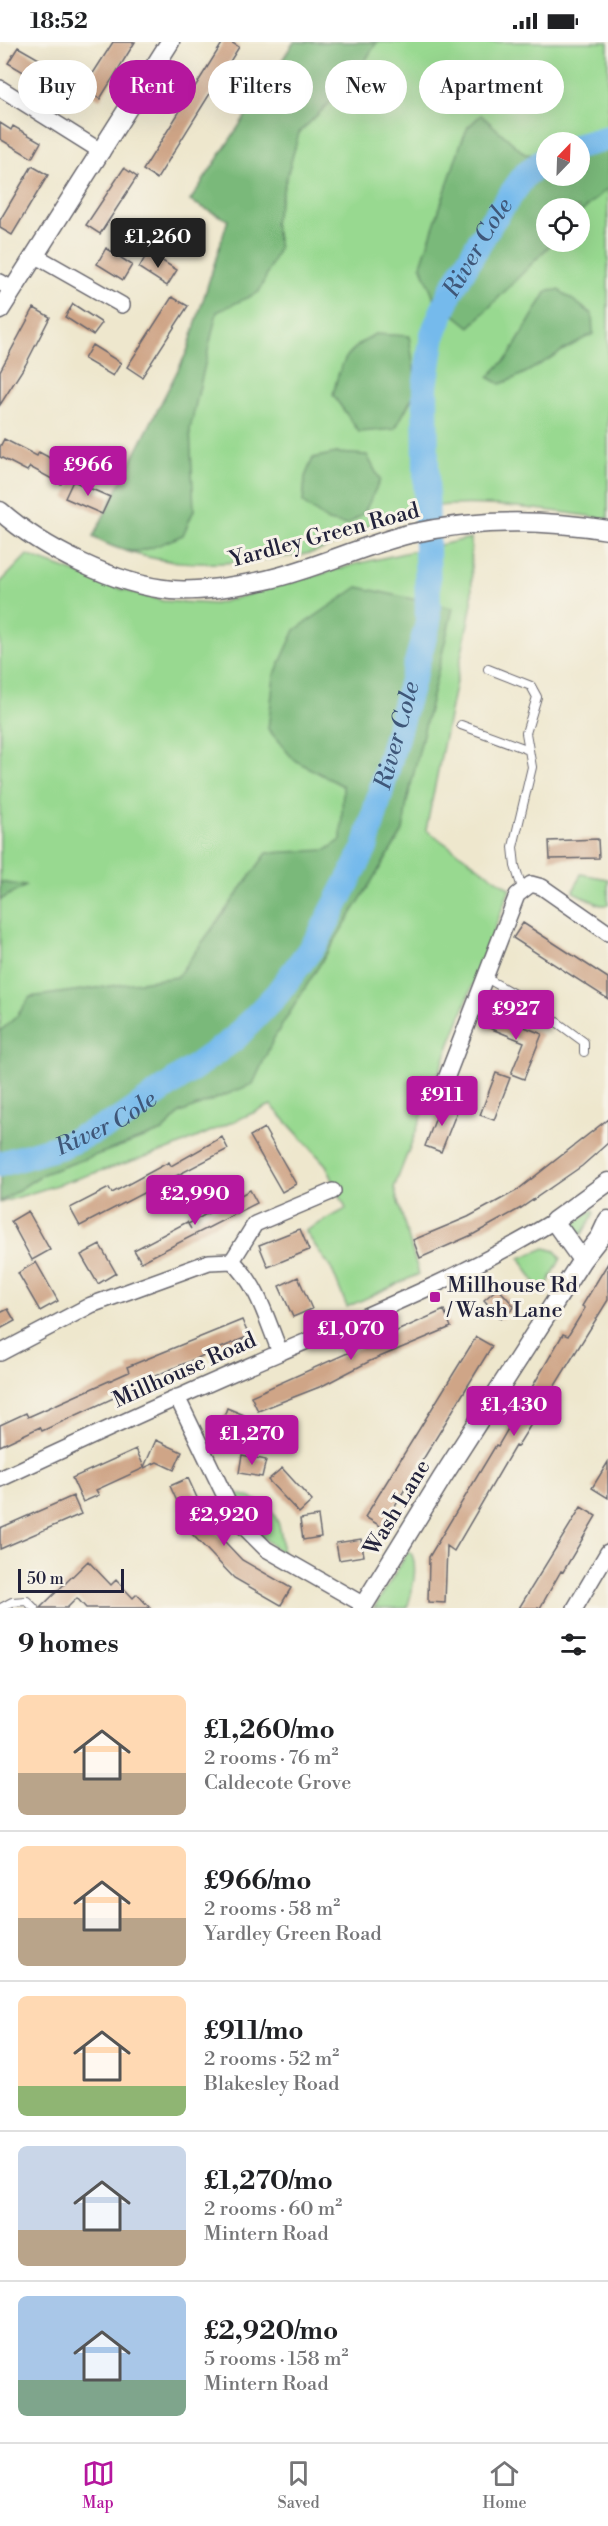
<!DOCTYPE html>
<meta charset="utf-8">
<style>
:root{--surface:#fff;--page:#f2f2f2;--text:#202124;--muted:#757577;--line:#e0e0e0;--accent:#b5179e}
body{margin:0;font-family:"Libre Bodoni",serif;background:var(--page);color:var(--text);height:100vh;display:flex;flex-direction:column;font-size:22px;white-space:nowrap}
*{box-sizing:border-box;margin:0}
p{font-size:20px;color:var(--muted)}
.icon{flex:none;width:33px;height:33px;fill:none;stroke:currentColor;stroke-width:2;stroke-linecap:round;stroke-linejoin:round}
.map{position:relative;height:1566px;overflow:hidden}
.side{display:flex;flex-direction:column;background:var(--surface);flex:1}
.side>*{flex:none}
.top-card{position:absolute;left:18px;top:18px;width:573px;height:54px;display:flex;gap:12px}
.needle{width:39px;rotate:23deg}
.fabs{position:absolute;left:536px;top:90px;display:grid;gap:12px}
.fabs a{display:grid;place-items:center;width:54px;height:54px;border-radius:50%;background:var(--surface);box-shadow:0 6px 24px #0002;font-size:30px}
.scale{position:absolute;left:18px;bottom:15px;width:106px;box-sizing:border-box;padding-left:6px;border:3px solid #22223b;border-top:0;font-size:16px;line-height:21px;white-space:nowrap;color:#22223b;-webkit-text-stroke:4px #f7f3e8;paint-order:stroke}
.price{position:absolute;translate:-50% -51px;padding:0 14px;border-radius:6px;background:var(--accent);color:#fff;font-size:20px;line-height:39px;filter:drop-shadow(0 2px 3px #0008)}
.price::after{content:'';position:absolute;left:50%;top:36px;width:18px;height:14px;margin-left:-9px;background:inherit;clip-path:polygon(0 0,100% 0,50% 100%)}
.price.selected{background:#222;color:#fff}
ul{padding:0;list-style:none}
li{display:flex;align-items:center;gap:18px;height:150px;padding:0 18px}
li+li{border-top:2px solid var(--line)}
li span{display:grid;place-items:center;flex:none;width:168px;height:120px;border-radius:9px;color:#555}
li>.icon{margin-inline-start:auto}
span .icon{width:72px;height:72px;fill:#fffc;stroke-width:1}
li b{font-size:26px}
h2{display:flex;justify-content:space-between;align-items:center;height:72px;padding:0 18px;font-size:26px}
.chip{padding:0 21px;border-radius:27px;background:var(--surface);box-shadow:0 6px 24px #0002;font-size:21px;line-height:54px}
.chip.selected{background:var(--accent);color:#fff}
.status{display:flex;justify-content:space-between;align-items:center;height:42px;padding:0 30px;background:var(--surface);direction:ltr}
.status svg{height:16px;fill:currentColor}
.dock{display:flex;justify-content:space-around;align-items:center;height:84px;border-top:2px solid var(--line);background:var(--surface);font-size:16px;color:var(--muted)}
.dock a{display:grid;justify-items:center;gap:3px}
.dock .selected{color:var(--accent)}
.map>svg:first-child{display:block}
.green{fill:#98d990;stroke:#5d7e66;stroke-width:1.5;fill-rule:evenodd}
.forest{fill:#7ab97a;stroke:#4e6e5a;stroke-width:1.5}
.lines{fill:none;stroke-linecap:round;stroke-linejoin:round}
.river{stroke:#75baec;stroke-width:26}
.building{fill:#cfa587}
.service-casing{stroke:#69676e;stroke-width:10}
.minor-casing{stroke:#69676e;stroke-width:18}
.tertiary-casing{stroke:#69676e;stroke-width:21}
.service{stroke:#fff;stroke-width:8}
.minor{stroke:#fff;stroke-width:15}
.tertiary{stroke:#fff;stroke-width:18}
.poi-dot{fill:#b5179e;stroke:#f7f3e8;stroke-width:2}
.labels{text-anchor:middle;stroke-width:6;stroke-linejoin:round;paint-order:stroke}
.street-label{font-size:22px;fill:#22223b;stroke:#f7f3e8}
.poi-label{font-size:22px;fill:#22223b;stroke:#f7f3e8;text-anchor:start}
.water-label{font-size:24px;font-style:italic;fill:#3f5779;stroke:#f7f3e8}
</style>
<div class="status"><b>18:52</b><svg viewBox="0 0 49 12"><path d="M0 12V9h3v3zM5 12V6h3v6zM10 12V3h3v9zM15 12V0h3v12zM26 1h20v11H26zM47 4h2v5h-2z"/></svg></div>
<div class="map">
<svg width="608" height="1566" viewBox="0 0 608 1566">
<rect width="100%" height="100%" fill="#f7f3e8"/>
<filter id="ink" filterUnits="userSpaceOnUse"><feTurbulence type="fractalNoise" baseFrequency=".0167" numOctaves="2"/><feDisplacementMap in="SourceGraphic" scale="12" xChannelSelector="R" yChannelSelector="G"/><feConvolveMatrix kernelMatrix="1 2 1 2 8 2 1 2 1" color-interpolation-filters="sRGB"/></filter>
<filter id="wash" filterUnits="userSpaceOnUse"><feTurbulence type="fractalNoise" baseFrequency=".008" numOctaves="4" result="noise"/><feDisplacementMap in="SourceGraphic" scale="24" xChannelSelector="R" yChannelSelector="G"/><feGaussianBlur stdDeviation="1.35" result="paint"/><feColorMatrix in="noise" values="0 0 0 0 0 0 0 0 0 0 0 0 0 0 0 0 0 1.4 0 .05"/><feComposite in="paint" operator="in"/></filter>
<g filter="url(#wash)">
<rect width="100%" height="100%" fill="#eee7cd"/>
<path class="green" d="M294,0H608V477C547,468 465,454 405,469C373,476 346,501 314,510C302,514 287,514 274,516C212,525 149,525 93,495L187,310L228,178L190,159ZM546,100H579V134H546ZM546,166H579V200H546Z
M471,496L472,561L426,788L510,847L394,1146L419,1232L347,1265L332,1228L305,1189L346,1167L326,1123L271,1063L173,1106L0,1161V541L27,513L121,547L163,559L215,562L356,522Z
M581,832L608,837V863H600L573,850Z
M593,1168L594,1172L582,1192L572,1183Z
M545,1206L555,1209L561,1216L542,1253L520,1216Z
M226,1449C266,1457 284,1469 282,1512L239,1474Z
M409,1508C420,1521 412,1551 407,1566H374Z"/>
<path class="forest" d="M294,0H377L353,38L299,91L274,181L279,206L259,250L217,270L190,387L194,468L183,493C141,510 135,518 93,495L187,310L228,178L190,159Z
M481,73L525,112L546,114V134H579V108L598,99L608,85V146L579,172V166H546V200H553L470,285L434,256L421,223L461,101L468,85Z
M559,248L592,272L593,292C561,307 532,331 500,342L488,335L509,314L547,249Z
M375,292L409,294L417,347L395,387L359,390L333,353C341,319 344,311 375,292Z
M336,411L367,413L380,438L364,471L347,483L328,479L303,461L305,435L313,416Z
M358,545L453,566L407,760L403,789L274,996L253,1042L180,1071L163,1089L43,1132L0,1160V989L17,974L30,955L177,935L267,811L326,808L341,798L343,744L294,718L268,687L274,634L295,588Z
M0,840L26,844L0,858Z"/>
<g class="lines">
<g class="river">
<path d="M579,104L608,96"/>
<path id="s1" d="M0,1122L62,1104L123,1076L234,997L277,952L318,897L365,806L428,581L425,345L433,292L451,249L492,179L525,133L546,117"/>
</g>
</g>
<g id="blocks">
<path class="building" d="M113,0H135L100,57L83,47Z
M223,0H231L239,5L157,137L143,128Z
M18,5L46,21L37,38L8,21Z
M45,32L77,50L68,66L36,47Z
M0,81L11,88L13,84L41,100L32,116L0,97Z
M32,124L48,133L12,193L0,186V178Z
M124,126L137,135L100,192L86,183Z
M106,206L132,223L123,238L97,222Z
M148,210L177,228L167,244L139,226Z
M172,255L188,264L142,335L127,325Z
M73,262L102,281L93,293L65,275Z
M34,266L50,275L26,322L0,363V329Z
M92,303L121,321L113,334L84,317Z
M4,397L37,414L39,410L69,426L61,442L30,425L27,429L0,415V405Z
M73,439L110,455L102,472L65,456Z
M598,797L599,816L550,817L549,799Z
M523,881L608,936V957L513,896Z
M487,970L542,992L524,1037L511,1032L524,1000L482,983Z
M496,1031L510,1036L494,1078L480,1073Z
M442,1060L458,1067L441,1110L425,1104Z
M608,1077V1101L582,1124L521,1166L474,1192L420,1216L413,1198L468,1175L516,1149Z
M264,1086L296,1142L282,1150L250,1094Z
M222,1095L228,1107L80,1184L70,1166L109,1146L112,1151L169,1120L171,1124Z
M250,1148L257,1161L141,1220L134,1208L187,1180L191,1187L188,1182Z
M28,1169L50,1208L32,1218L11,1179Z
M300,1187L309,1208L268,1225L259,1203Z
M100,1203L116,1231L98,1242L81,1213Z
M36,1220L58,1259L40,1269L18,1231Z
M608,1221V1258L517,1405L515,1404L454,1509L447,1504L445,1561L428,1560L429,1515L496,1403L498,1404L563,1292L568,1294L585,1266L582,1264Z
M298,1235L312,1267L293,1275L279,1244Z
M498,1246L515,1265L501,1277L484,1258Z
M8,1267L15,1279L0,1287V1271Z
M444,1268L451,1285L370,1319L322,1344L258,1369L251,1354Z
M242,1278L249,1294L129,1345L131,1348L42,1389L40,1385L0,1404V1383L26,1371L28,1375L129,1330L127,1325Z
M476,1295L492,1304L382,1485L365,1475Z
M227,1366L244,1373L236,1394L237,1405L226,1406L224,1389L219,1388Z
M156,1398L182,1410L174,1428L157,1420L96,1448L99,1453L83,1460L72,1436L136,1407L144,1425Z
M242,1413L266,1418L262,1435L239,1431Z
M608,1420V1456L592,1446Z
M282,1426L312,1459L299,1471L268,1438Z
M188,1436L210,1484L242,1518L291,1546L281,1563L234,1536L192,1492L170,1444Z
M73,1454L81,1472L0,1507V1486Z
M581,1465L596,1474L563,1530L561,1529L540,1566H519Z
M318,1474L321,1495L303,1498L300,1477Z
M361,1497L364,1514L339,1518L336,1501Z
M88,1519L111,1543L116,1538L133,1556L137,1552L150,1566H86L77,1556L67,1566H40Z"/>
</g>
</g>
<g filter="url(#ink)">
<use href="#blocks" fill-opacity="0" stroke="#69676e" stroke-width="1.5"/>
<g class="lines">
<defs>
<path id="service" d="M488,627L531,644L537,655L526,691L532,725L513,805L515,824L522,846
M461,683L529,708
M486,936L532,962L584,1000V1010
M1,1566L12,1560L27,1559L34,1566"/>
<path id="minor" d="M0,46L102,110
M34,213L122,263
M0,240L13,248
M442,1047L517,853L531,842L542,845L608,891
M232,1219L255,1182L333,1149
M0,1311L91,1263L209,1220L232,1219C258,1242 267,1279 280,1310
M177,1355L236,1477L266,1507L364,1563
M0,1437C92,1394 185,1351 279,1311C372,1271 467,1233 554,1179
M575,1566L608,1510"/>
<path id="tertiary" d="M0,268L170,0
M0,469C42,506 115,543 172,548C202,550 237,544 266,538C315,527 361,504 409,492C475,477 542,477 608,488
M582,1218L554,1179L608,1140
M362,1566L442,1436L582,1218L600,1195L608,1178"/>
</defs>
<use href="#service" class="service-casing"/>
<use href="#minor" class="minor-casing"/>
<use href="#tertiary" class="tertiary-casing"/>
<use href="#service" class="service"/>
<use href="#minor" class="minor"/>
<use href="#tertiary" class="tertiary"/>
</g>
</g>
<rect class="poi-dot" x="429" y="1249" width="12" height="12" rx="3"/>
<g class="labels">
<g class="street-label">
<text transform="translate(324 492) rotate(-15)" y="8">Yardley Green Road</text>
<text transform="translate(184 1327) rotate(-24)" y="8">Millhouse Road</text>
<text transform="translate(396 1465) rotate(-59)" y="8">Wash Lane</text>
</g>
<g class="poi-label">
<text x="447" y="1250">Millhouse Rd<tspan x="447" dy="25">/ Wash Lane</tspan></text>
</g>
<g class="water-label">
<text dy="8" stroke="none"><textPath href="#s1" startOffset="1122">River Cole</textPath></text>
<text dy="8" stroke="none"><textPath href="#s1" startOffset="618">River Cole</textPath></text>
<text dy="8" stroke="none"><textPath href="#s1" startOffset="114">River Cole</textPath></text>
</g>
</g>
</svg>
<div class="fabs">
<a><svg class="needle" viewBox="-14 -14 28 28"><path d="M0-13l5 13h-10z" fill="#e53935"/><path d="M0 13l5-13h-10z" fill="#757577"/></svg></a>
<a><svg class="icon" aria-label="locate" viewBox="0 0 24 24"><circle cx="12" cy="12" r="6"/><path d="M12 2v4M12 18v4M2 12h4M18 12h4"/></svg></a>
</div>
<div class="scale">50 m</div>
<b class="price selected" style="left:158px;top:227px">£1,260</b>
<b class="price" style="left:88px;top:455px">£966</b>
<b class="price" style="left:516px;top:999px">£927</b>
<b class="price" style="left:442px;top:1085px">£911</b>
<b class="price" style="left:195px;top:1184px">£2,990</b>
<b class="price" style="left:351px;top:1319px">£1,070</b>
<b class="price" style="left:514px;top:1395px">£1,430</b>
<b class="price" style="left:252px;top:1424px">£1,270</b>
<b class="price" style="left:224px;top:1505px">£2,920</b>
<div class="top-card">
<a class="chip">Buy</a>
<a class="chip selected">Rent</a>
<a class="chip">Filters</a>
<a class="chip">New</a>
<a class="chip">Apartment</a>
</div>
</div>
<section class="side">
<h2>9 homes<svg class="icon" aria-label="filters" viewBox="0 0 24 24"><path d="M4 7h16M4 17h16"/><circle cx="9" cy="7" r="2"/><circle cx="15" cy="17" r="2"/></svg></h2>
<ul>
<li><span style="background:linear-gradient(#ffd9b3 65%,#b9a48a 0)"><svg class="icon" aria-label="home" viewBox="0 0 24 24"><path d="M3 11l9-7 9 7M6 9v11h12V9"/></svg></span><div><b>£1,260/mo</b><p>2 rooms · 76 m²</p><p>Caldecote Grove</p></div></li>
<li><span style="background:linear-gradient(#ffd9b3 60%,#b9a48a 0)"><svg class="icon" aria-label="home" viewBox="0 0 24 24"><path d="M3 11l9-7 9 7M6 9v11h12V9"/></svg></span><div><b>£966/mo</b><p>2 rooms · 58 m²</p><p>Yardley Green Road</p></div></li>
<li><span style="background:linear-gradient(#ffd9b3 75%,#8fb573 0)"><svg class="icon" aria-label="home" viewBox="0 0 24 24"><path d="M3 11l9-7 9 7M6 9v11h12V9"/></svg></span><div><b>£911/mo</b><p>2 rooms · 52 m²</p><p>Blakesley Road</p></div></li>
<li><span style="background:linear-gradient(#c9d6e8 70%,#b9a48a 0)"><svg class="icon" aria-label="home" viewBox="0 0 24 24"><path d="M3 11l9-7 9 7M6 9v11h12V9"/></svg></span><div><b>£1,270/mo</b><p>2 rooms · 60 m²</p><p>Mintern Road</p></div></li>
<li><span style="background:linear-gradient(#a9c7e8 70%,#7fa58c 0)"><svg class="icon" aria-label="home" viewBox="0 0 24 24"><path d="M3 11l9-7 9 7M6 9v11h12V9"/></svg></span><div><b>£2,920/mo</b><p>5 rooms · 158 m²</p><p>Mintern Road</p></div></li>
</ul>
</section>
<nav class="dock">
<a class="selected"><svg class="icon" aria-label="map" viewBox="0 0 24 24"><path d="M3 6l6-2 6 2 6-2v14l-6 2-6-2-6 2zM9 4v14M15 6v14"/></svg>Map</a>
<a><svg class="icon" aria-label="saved" viewBox="0 0 24 24"><path d="M7 4h10v16l-5-4-5 4z"/></svg>Saved</a>
<a><svg class="icon" aria-label="home" viewBox="0 0 24 24"><path d="M3 11l9-7 9 7M6 9v11h12V9"/></svg>Home</a>
</nav>
